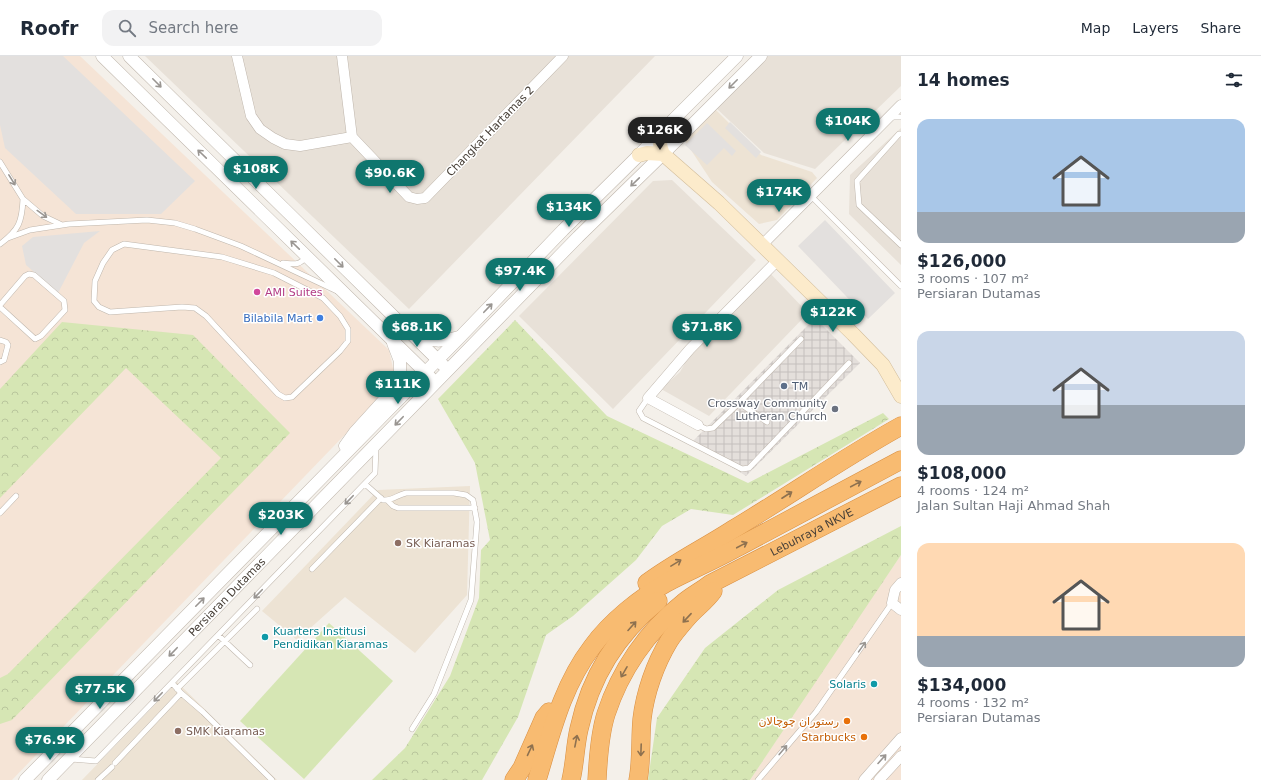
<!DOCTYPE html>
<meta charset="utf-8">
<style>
:root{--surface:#fff;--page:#f2f2f3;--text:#1f2937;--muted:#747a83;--line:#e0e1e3;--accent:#0f766e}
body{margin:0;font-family:"DejaVu Sans",Vazirmatn,sans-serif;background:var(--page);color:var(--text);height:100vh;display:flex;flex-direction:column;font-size:15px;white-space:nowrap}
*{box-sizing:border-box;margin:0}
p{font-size:13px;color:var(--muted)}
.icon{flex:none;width:22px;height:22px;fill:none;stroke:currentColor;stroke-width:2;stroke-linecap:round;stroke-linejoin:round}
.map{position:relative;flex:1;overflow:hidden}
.drawer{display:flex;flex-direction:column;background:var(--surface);width:360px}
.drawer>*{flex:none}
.price{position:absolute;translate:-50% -34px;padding:0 9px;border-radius:14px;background:var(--accent);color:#fff;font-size:13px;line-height:26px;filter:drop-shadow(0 1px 2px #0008)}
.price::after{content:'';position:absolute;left:50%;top:24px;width:12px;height:9px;margin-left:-6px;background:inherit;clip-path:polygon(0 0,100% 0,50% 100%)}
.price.active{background:#222;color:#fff}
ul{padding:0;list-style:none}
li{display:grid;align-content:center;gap:8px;height:212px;padding:0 16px}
li span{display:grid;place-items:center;height:124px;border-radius:12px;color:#555}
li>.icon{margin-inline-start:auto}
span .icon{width:72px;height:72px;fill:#fffc;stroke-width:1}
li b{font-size:17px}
h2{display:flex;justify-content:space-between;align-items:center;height:48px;padding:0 16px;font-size:17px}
header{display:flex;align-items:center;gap:24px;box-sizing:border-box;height:56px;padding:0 20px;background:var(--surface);border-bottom:1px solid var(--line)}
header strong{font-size:19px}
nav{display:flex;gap:22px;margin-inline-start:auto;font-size:14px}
.search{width:280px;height:36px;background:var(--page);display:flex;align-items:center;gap:10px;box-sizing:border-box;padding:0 14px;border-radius:12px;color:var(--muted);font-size:15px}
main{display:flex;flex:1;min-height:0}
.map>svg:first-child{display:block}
.residential{fill:#e8e1d8}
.commercial{fill:#f5e4d6}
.industrial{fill:url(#industrial-grid)}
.education{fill:#ede3d4}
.grass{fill:#d6e6b4}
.forest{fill:url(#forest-crowns)}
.parking{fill:#e3e0de}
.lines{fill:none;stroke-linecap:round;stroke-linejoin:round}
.service-casing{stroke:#bfb6ac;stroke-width:6}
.minor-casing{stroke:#bfb6ac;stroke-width:11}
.tertiary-casing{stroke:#bfb6ac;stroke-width:13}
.secondary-casing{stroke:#d2bd9b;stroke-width:15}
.motorway-casing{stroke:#d88e40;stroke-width:19}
.service{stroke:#fff;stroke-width:5}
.minor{stroke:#fff;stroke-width:10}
.tertiary{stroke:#fff;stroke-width:12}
.secondary{stroke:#fcebcb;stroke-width:14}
.motorway{stroke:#f8bb71;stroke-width:18}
.oneway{stroke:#9a9692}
.oneway2{stroke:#8e714f}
.hotel-dot{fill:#d1479c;stroke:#fff;stroke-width:1.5}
.shop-dot{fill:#3f7fe0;stroke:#fff;stroke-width:1.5}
.service-dot{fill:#5c6f8a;stroke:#fff;stroke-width:1.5}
.worship-dot{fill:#6b7280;stroke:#fff;stroke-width:1.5}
.education-dot{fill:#8d6e63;stroke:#fff;stroke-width:1.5}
.culture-dot{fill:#0f9aa8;stroke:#fff;stroke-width:1.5}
.food-dot{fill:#e8710a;stroke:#fff;stroke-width:1.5}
.labels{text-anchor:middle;stroke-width:3;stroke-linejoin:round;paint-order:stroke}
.street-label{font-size:11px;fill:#484038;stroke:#fff}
.hotel-label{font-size:11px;fill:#b23c85;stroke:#fff;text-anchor:start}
.shop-label{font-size:11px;fill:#366cbe;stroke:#fff;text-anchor:end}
.service-label{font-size:11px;fill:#4e5e75;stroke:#fff;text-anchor:start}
.worship-label{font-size:11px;fill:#5b616d;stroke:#fff;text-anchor:end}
.education-label{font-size:11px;fill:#785e54;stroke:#fff;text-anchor:start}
.culture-label{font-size:11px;fill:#0d838f;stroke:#fff;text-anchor:start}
.food-label{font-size:11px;fill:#c56008;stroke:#fff;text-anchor:end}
</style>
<header>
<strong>Roofr</strong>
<div class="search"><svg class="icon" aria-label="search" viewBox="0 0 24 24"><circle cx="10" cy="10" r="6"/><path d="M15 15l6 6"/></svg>Search here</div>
<nav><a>Map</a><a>Layers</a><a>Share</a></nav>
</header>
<main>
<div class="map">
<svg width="901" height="724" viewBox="0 0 901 724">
<defs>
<pattern id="industrial-grid" width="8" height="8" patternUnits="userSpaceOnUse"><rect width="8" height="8" fill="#e4dfdb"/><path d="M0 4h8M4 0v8" fill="none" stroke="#c5c0bd"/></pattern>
<pattern id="forest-crowns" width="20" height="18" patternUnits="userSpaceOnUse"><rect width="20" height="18" fill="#d6e6b4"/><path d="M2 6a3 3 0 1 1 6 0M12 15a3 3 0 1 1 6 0" fill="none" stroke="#b9c69c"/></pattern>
</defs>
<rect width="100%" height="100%" fill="#f4f0ea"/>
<path class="residential" d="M145,0H655L409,253Z
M768,0H901V30L815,113L764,97L716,52Z
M901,72V209L849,158L850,119Z
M672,124L756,204L613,353L519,260L653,125Z
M767,214L808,257L709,360L661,333L680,316L694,291Z"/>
<path class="commercial" d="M0,0H80L389,294L394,317L385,337L12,724H0Z
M901,499V724H750L842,585Z"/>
<path class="industrial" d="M815,262L860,307L746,420L692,386Z"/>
<path class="education" d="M715,53L761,99L812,116L817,122L777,164L759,168L712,126L685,85Z
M470,430L467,539L415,597L345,541L297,584L262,555L378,434Z
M177,626L277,724H82Z"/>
<path class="grass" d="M329,567L393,625L304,723L240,665Z"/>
<path class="forest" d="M515,264L607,360L748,427L883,357L889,363L733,459L691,453L662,470L636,504L573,560L546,579L518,661L482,724H372L405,692L450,620L479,542L481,494L490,484L475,407L438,343Z
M62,266L193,279L290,377L12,664L0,668V622L8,618L221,402L126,312L0,442V333Z
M901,470V499L750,724H648L657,662L705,592L778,534Z"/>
<path class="parking" d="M0,0H63L195,125L161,158H76L5,92L0,69Z
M730,66L761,96L756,102L725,72Z
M707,67L736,95L732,100L724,92L707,109L685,89Z
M825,164L895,237L868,263L798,190Z
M100,175L84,187L58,237L26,209L22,190L33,181Z"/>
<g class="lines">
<defs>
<path id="service" d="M890,61H901
M901,78H899L857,125L859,149L901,189
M0,106L23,143L43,160L62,169
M811,140L901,230
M8,182L30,174L69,168L147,164L175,167L195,173L241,190L337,235
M0,188C19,174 22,166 23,143
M124,188L222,201L274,217L323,242L340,260L348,273V285L340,295L292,341L285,342L278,338L206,260L195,252L182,251L110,256L99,251L94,245L95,225L103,207L112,194Z
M283,207C294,208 299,210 306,201
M0,249L25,220L29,218L34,219L64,245L65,254L41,280L35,283L0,251
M0,284L6,286L8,289L4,304L0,306
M648,342L639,355L643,362L742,413L749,412L849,307
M739,347L767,366
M698,369L706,373L713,372L739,347L801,283
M365,428L383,444C392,445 397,439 406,437H454L466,439L473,444L477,466L471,544L434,638L412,673
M388,445L393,450L398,452H475
M0,457L16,440
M312,513L381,442
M218,579L250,609
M177,633L257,553
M181,637L203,656L272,724
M71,703L96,705L375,417L376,391
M115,707L181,637L172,627
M98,724L112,711
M758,724L816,656L892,547"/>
<path id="minor" d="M237,0L251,60L260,73L273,82L285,88L300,90L352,81L409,141L417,143L425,142L563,0
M342,0L352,81
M762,189L901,49
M698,369L648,342L690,293L778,204
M901,527L895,534L892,547L901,554
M864,724L901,682
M879,724L901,700"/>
<g id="tertiary">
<path d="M102,0L431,322"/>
<path d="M129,0L443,309"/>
<path d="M416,277C434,287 440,286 459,281"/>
<path d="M345,390L355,376L385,343L400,319V305L393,287"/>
<path d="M25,724L461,280L563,174L639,99L663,74L737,0"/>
<path id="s1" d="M48,724L578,181L663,98L761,0"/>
</g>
<path id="secondary" d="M663,74C659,83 659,89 663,98L719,147L853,278L883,309L901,340
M639,99L647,97L663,98"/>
<g id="motorway">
<path d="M647,527C674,507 704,492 732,474C789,440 843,402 901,370"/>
<path d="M514,724L522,712L544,662L549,656"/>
<path d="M537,724C551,678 562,630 592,591C610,566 641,541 668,526C691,514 715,504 738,491C792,462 847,433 901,404"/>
<path d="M571,724C575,707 575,690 579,673C590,622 617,578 658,545"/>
<path id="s2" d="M597,724C598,704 600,677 606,658C620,615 647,575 683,547C691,540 701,535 710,528L901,430"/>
<path d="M638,724C642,704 640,683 642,663C645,637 655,608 669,585C674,577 681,569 688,561C696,552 706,545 713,535"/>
</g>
</defs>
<use href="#service" class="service-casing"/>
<use href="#minor" class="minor-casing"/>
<use href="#tertiary" class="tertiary-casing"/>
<use href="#secondary" class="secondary-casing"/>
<use href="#motorway" class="motorway-casing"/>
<use href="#service" class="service"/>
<use href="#minor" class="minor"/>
<use href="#tertiary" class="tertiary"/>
<use href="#secondary" class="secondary"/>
<use href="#motorway" class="motorway"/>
</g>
<defs><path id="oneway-shaft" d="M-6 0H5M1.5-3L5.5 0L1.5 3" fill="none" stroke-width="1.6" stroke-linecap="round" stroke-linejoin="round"/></defs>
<g class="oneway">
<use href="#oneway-shaft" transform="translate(157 27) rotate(45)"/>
<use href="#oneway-shaft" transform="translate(733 28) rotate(135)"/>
<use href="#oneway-shaft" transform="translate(202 98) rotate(-136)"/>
<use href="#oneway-shaft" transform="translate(12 124) rotate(58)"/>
<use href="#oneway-shaft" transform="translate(635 126) rotate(136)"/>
<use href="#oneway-shaft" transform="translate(42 158) rotate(36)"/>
<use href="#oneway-shaft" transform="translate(295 189) rotate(-136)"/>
<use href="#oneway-shaft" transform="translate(339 207) rotate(45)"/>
<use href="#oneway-shaft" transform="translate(488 252) rotate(-46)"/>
<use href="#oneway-shaft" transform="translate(399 365) rotate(134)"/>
<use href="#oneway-shaft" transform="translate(349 444) rotate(134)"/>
<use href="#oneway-shaft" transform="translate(258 538) rotate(134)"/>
<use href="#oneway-shaft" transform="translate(200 546) rotate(-45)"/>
<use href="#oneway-shaft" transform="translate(862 591) rotate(-55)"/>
<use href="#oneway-shaft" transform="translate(173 596) rotate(134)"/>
<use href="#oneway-shaft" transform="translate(158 641) rotate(134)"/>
<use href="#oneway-shaft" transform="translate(783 694) rotate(-50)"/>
<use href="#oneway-shaft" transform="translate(882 703) rotate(-48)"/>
</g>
<g class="oneway2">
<use href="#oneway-shaft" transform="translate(856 428) rotate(-28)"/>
<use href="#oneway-shaft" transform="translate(787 439) rotate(-33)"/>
<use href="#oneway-shaft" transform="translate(742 489) rotate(-28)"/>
<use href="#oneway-shaft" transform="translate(676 507) rotate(-31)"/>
<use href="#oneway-shaft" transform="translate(687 562) rotate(133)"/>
<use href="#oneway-shaft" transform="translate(632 570) rotate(-48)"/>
<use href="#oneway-shaft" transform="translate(624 616) rotate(120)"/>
<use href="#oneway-shaft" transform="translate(576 685) rotate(-79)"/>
<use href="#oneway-shaft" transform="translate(530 694) rotate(-65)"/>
<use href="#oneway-shaft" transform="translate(641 694) rotate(92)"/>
</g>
<circle class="hotel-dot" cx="257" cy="236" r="4"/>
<circle class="shop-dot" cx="320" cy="262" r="4"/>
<circle class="service-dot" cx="784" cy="330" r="4"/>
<circle class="worship-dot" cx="835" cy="353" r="4"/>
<g class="education-dot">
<circle cx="398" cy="487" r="4"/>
<circle cx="178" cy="675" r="4"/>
</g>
<g class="culture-dot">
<circle cx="265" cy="581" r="4"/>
<circle cx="874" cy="628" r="4"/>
</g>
<g class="food-dot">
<circle cx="847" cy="665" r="4"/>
<circle cx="864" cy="681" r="4"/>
</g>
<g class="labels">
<g class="street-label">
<text transform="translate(490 75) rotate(-46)" y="4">Changkat Hartamas 2</text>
<text dy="4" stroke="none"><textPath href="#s2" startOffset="351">Lebuhraya NKVE</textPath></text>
<text dy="4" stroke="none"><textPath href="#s1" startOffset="256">Persiaran Dutamas</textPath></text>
</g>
<g class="hotel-label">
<text x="265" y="240">AMI Suites</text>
</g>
<g class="shop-label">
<text x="312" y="266">Bilabila Mart</text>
</g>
<g class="service-label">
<text x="792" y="334">TM</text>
</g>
<g class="worship-label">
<text x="827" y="351">Crossway Community<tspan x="827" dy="13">Lutheran Church</tspan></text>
</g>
<g class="education-label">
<text x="406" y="491">SK Kiaramas</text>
<text x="186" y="679">SMK Kiaramas</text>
</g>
<g class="culture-label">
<text x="273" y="579">Kuarters Institusi<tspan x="273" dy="13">Pendidikan Kiaramas</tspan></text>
<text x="866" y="632" text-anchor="end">Solaris</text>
</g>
<g class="food-label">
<text x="839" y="669">رستوران چوچالان</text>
<text x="856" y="685">Starbucks</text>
</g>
</g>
</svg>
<b class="price" style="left:848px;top:86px">$104K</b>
<b class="price active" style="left:660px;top:95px">$126K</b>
<b class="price" style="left:256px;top:134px">$108K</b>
<b class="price" style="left:390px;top:138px">$90.6K</b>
<b class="price" style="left:779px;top:157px">$174K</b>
<b class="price" style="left:569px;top:172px">$134K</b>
<b class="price" style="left:520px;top:236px">$97.4K</b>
<b class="price" style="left:833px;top:277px">$122K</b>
<b class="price" style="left:417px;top:292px">$68.1K</b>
<b class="price" style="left:707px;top:292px">$71.8K</b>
<b class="price" style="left:398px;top:349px">$111K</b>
<b class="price" style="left:281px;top:480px">$203K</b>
<b class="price" style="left:100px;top:654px">$77.5K</b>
<b class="price" style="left:50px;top:705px">$76.9K</b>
</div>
<section class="drawer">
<h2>14 homes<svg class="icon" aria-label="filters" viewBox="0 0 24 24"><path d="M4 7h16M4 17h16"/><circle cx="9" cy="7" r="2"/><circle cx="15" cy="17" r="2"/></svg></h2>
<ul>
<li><span style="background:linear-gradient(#a9c7e8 75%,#9aa5b1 0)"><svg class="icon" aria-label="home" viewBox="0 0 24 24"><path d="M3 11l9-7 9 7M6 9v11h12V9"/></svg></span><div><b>$126,000</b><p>3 rooms · 107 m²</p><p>Persiaran Dutamas</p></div></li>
<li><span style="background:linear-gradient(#c9d6e8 60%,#9aa5b1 0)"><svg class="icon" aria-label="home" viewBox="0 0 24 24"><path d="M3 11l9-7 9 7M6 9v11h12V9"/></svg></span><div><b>$108,000</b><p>4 rooms · 124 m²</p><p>Jalan Sultan Haji Ahmad Shah</p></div></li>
<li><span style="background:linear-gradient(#ffd9b3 75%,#9aa5b1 0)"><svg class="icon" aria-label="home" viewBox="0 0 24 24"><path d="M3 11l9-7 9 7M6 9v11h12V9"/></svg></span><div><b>$134,000</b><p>4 rooms · 132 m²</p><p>Persiaran Dutamas</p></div></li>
</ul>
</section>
</main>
